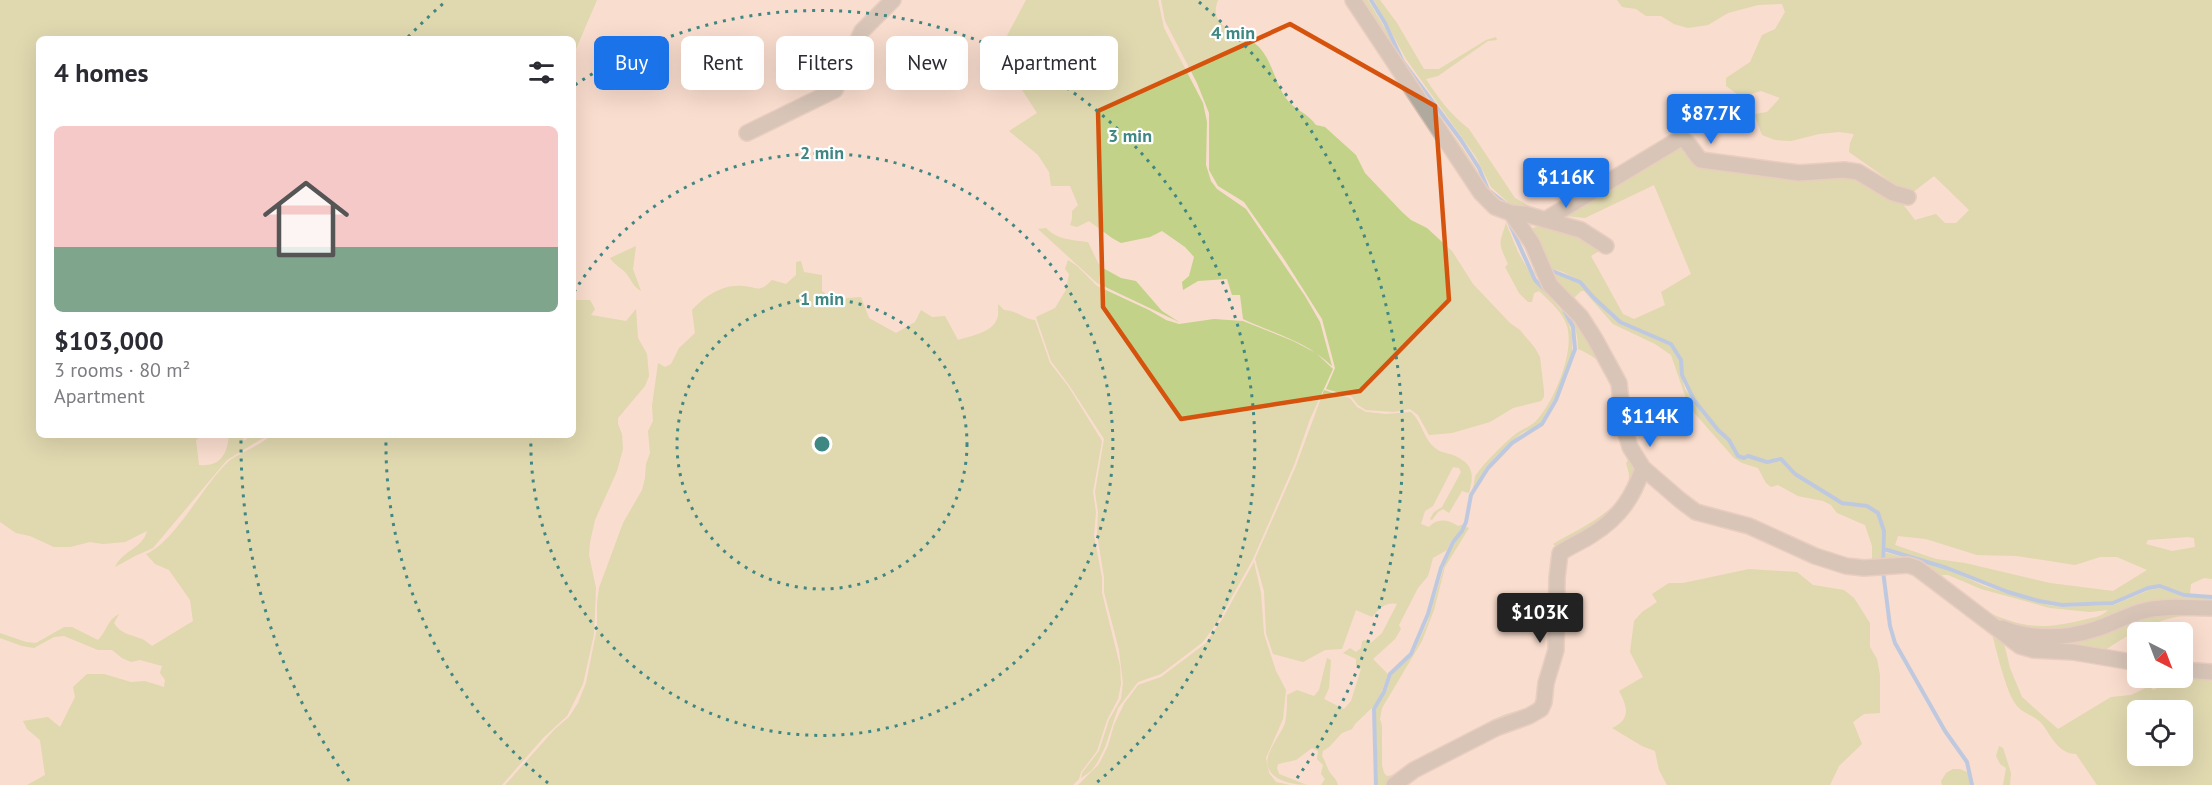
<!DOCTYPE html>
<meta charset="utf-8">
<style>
:root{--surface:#fff;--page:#f2f2f3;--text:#2b2b33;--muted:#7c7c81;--accent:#1a73e8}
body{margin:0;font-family:"PT Sans",sans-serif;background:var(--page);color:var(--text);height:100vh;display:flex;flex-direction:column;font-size:22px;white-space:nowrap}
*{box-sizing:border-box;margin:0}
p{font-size:20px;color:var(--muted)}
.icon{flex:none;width:33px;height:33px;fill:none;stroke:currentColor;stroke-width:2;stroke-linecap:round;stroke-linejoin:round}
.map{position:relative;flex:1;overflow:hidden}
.panel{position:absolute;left:36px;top:36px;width:540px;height:402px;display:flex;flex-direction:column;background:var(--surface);border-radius:9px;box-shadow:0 6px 24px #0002}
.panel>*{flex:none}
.guide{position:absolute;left:594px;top:36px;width:570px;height:54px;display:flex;gap:12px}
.needle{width:39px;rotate:138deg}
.buttons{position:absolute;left:2127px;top:622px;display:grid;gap:12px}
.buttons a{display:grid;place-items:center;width:66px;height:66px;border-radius:9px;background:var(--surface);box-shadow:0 6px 24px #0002;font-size:30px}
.price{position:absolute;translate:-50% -51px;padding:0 14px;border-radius:6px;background:var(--accent);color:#fff;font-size:20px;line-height:39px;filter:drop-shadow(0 2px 3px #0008)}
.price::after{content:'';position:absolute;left:50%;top:36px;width:18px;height:14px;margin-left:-9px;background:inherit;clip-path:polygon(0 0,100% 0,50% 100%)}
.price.on{background:#222;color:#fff}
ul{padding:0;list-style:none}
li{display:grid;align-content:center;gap:12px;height:318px;padding:0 18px}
li span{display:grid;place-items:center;height:186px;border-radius:9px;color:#555}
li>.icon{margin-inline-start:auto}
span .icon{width:108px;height:108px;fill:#fffc;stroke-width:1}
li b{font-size:26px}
h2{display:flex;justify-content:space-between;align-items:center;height:72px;padding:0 18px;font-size:26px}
.chip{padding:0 21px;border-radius:9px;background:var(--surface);box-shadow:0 6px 24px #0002;font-size:21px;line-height:54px}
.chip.on{background:var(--accent);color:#fff}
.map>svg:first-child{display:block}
.green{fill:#c2d289;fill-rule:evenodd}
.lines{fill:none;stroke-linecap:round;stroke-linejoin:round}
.stream{stroke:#76b2f5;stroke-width:4}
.minor-casing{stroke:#d4bbae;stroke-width:18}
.minor{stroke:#afa99e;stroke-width:15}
.marked{fill:none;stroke:#d5530d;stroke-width:4.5;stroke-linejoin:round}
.ring{fill:none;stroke:#3f8782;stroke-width:3;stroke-dasharray:3 6}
.centre{fill:#3f8782;stroke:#fff;stroke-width:3}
.ring-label{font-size:18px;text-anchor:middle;font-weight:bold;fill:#3f8782;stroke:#fff;stroke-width:4.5;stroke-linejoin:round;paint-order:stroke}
</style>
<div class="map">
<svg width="2212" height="785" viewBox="0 0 2212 785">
<rect width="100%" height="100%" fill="#f9ddce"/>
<path class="green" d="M0,0H597L573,56V39H39V435H202L196,440L199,465C220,467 227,455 229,435H242L244,441L251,435H268L227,460L153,548L135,556L115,567C122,551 143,548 147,531L125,542L103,544L90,542L70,547H54L30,536L16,533L0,522Z
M1026,0H1158L1164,28L1203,103L1207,122L1206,165L1211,181L1217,189L1246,209L1305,296L1320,322L1332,366C1304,340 1277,335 1243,319L1240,295H1232L1227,279L1198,281L1183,290L1182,282L1189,276L1194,257L1185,247L1162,231L1150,237L1121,243L1112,238L1089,221L1077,227L1070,225L1072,219V211L1078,205L1070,186H1051L1049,172L1038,155L1009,131L1037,113L1017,82L1022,65L1000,49Z
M1161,0H1218C1206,31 1245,31 1259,47C1272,61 1275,82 1285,97C1294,110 1308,113 1316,125L1325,127L1356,155L1365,173L1402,212L1411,220L1427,228L1452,251L1473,284L1510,323L1520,330L1535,348L1540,357L1544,391V397L1541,401L1513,408L1490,422L1452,433L1429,435L1418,415L1410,409L1394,412L1366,410L1358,405L1351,396L1326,389L1335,368L1322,319L1284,259L1244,202L1218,186L1209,170V113L1197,83L1165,21Z
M1356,0H1368L1386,30L1400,58L1445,126L1458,141L1475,167L1482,183L1496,204Z
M1374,0H1380L1397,23L1424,69H1439L1486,40L1496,37L1497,40L1488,41L1438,76L1426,79C1438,98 1451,115 1469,129L1515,198L1542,213L1511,205L1491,187L1476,157L1406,59Z
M1617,0H2212V579L2204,578L2191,584L2190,594L2199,598H2212V605L2070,630L2039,631L1998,621L1979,609C2023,627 2036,631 2083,620C2091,618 2102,617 2108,610L2090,612L2050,608L1981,589L1948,575H1933L1885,564L1884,552L1947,569L1984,586L2048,605L2061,607L2114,605L2149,590L2161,588L2184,596L2187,595L2159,585L2147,588L2113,602L2061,604L2039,601L1984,583L1947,567L1890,551L1885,546L1882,519L1876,510L1866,505L1842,501L1796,474L1782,458L1765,460L1749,455L1744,456L1738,454L1733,443L1718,428L1693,397L1682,373V360L1671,343L1617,319L1577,279L1563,272L1543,266L1530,229L1547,223L1606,247L1591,256L1623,314L1634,319L1665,305L1661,292L1691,274L1654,185L1585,218L1555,215L1679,144L1689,158L1844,173L1899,199L1915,220L1936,214L1945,223H1956L1969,210L1934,176L1912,193L1894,187L1890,181L1849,152L1850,143L1854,134L1839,132L1819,134L1791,141L1775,140L1762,135L1754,114L1767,112L1780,98L1761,91L1741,97L1726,86V78L1750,62L1762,35L1775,29L1785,12L1782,4L1758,5L1728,13L1708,25L1688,28L1674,24L1661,16H1646L1636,9L1622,7ZM1898,536L1926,539L1977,555L2017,556L2075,565L2100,557H2117L2147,570L2113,591L2050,583L1965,563L1936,559L1895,545ZM2188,537L2194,538L2195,547L2172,551L2146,544L2148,540Z
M1506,223L1518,252L1531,275L1567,317L1572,335V353L1559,390L1543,419L1539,425L1522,433L1508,445L1486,467L1480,481L1472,490C1474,486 1474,481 1475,477C1479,468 1508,439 1517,433C1523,429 1531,426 1536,421C1554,402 1575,352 1567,326C1563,312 1549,301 1539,291L1534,293L1532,302H1528L1519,293L1505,267L1508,264C1498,242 1499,245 1506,223Z
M1046,228C1057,240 1073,240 1088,242L1098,263L1103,268L1121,278L1136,281L1162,311L1179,322L1097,283L1038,229Z
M636,246L633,269L641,291C633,286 633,283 628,276C624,269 615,266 610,258Z
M1068,260L1077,266L1097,286L1149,310L1166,320L1179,324L1214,319L1243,321L1293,341L1316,353L1333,369L1310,419L1294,465L1253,559L1219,620L1203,642L1161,674L1138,682L1118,708L1105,747L1097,763L1091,771L1081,778L1082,773L1099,751L1109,720L1121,699L1123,683L1119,650L1104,592V577L1097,534L1098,512L1095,492L1104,439L1069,385L1051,361L1036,317L1055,308L1066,290L1069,274L1065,269Z
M801,261L804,272L822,275V291L834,299L861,297L869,318L896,333L915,322L921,310L932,317L945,316L958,340C970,336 992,333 997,319C999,315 998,309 998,304L1004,310C1018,311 1024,319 1035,320L1050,363L1068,386L1102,441L1093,492L1096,512L1094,535L1102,578V593L1120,666L1121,684L1118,699L1107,720L1097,751L1081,772L1079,779L1073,785H505L555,729L569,717L578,703L586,683L597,628V603L599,588L623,523L642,490L645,478L646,464L650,453L648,431L653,421L652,406L658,363L665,367L671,364L679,348L695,333L692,310C705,296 723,284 743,286C759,287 758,294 772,280L786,284L796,275V262Z
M1533,270L1541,271L1569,305L1617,385L1619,424C1612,417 1614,411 1613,402C1611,373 1604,360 1578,349C1579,309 1548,301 1533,270Z
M1546,272L1563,276L1581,284L1610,316L1623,325L1670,345L1680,362V371L1685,389L1706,417L1729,442L1737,457L1743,459L1751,458L1769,463L1783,461L1794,475L1842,504L1867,508L1877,514L1882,531L1881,566H1872V546L1865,525L1837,513L1831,505L1823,501L1798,496L1778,485L1771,487L1766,483L1758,468L1742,463L1734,458L1689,407L1671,355L1655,344L1613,324L1584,291H1581L1572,300Z
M573,295L576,300H590L595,309L591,315L626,321L636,309L638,338L647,354L649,376L645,386L618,418V424L622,434L623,449L617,471L595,520L590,542L589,555L596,588L594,634L583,684L567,716L543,738L502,785H27L45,775L40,740L27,729L23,721L48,717L60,727L75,697L73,687L87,674H104L131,682L145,681L164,687L165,680L160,673L162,666L140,660L131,662L122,658L112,650H98L64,636L54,637L34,648L22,646L0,638V633L26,642L36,643L64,627H72L98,640C107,631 107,620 119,614L114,623C121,634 129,634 139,638C144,639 148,643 152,646L193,621L190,600L169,570L155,564L146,554C175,542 203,485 228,462C241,451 259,447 271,435H573Z
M1324,390L1350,398L1357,407L1366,412L1386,414L1411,412C1422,422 1424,440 1435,448C1439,452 1447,453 1453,455C1474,464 1474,474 1469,493L1462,491L1449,513L1443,509L1438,512L1432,520L1430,519L1434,512L1442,507L1461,472L1459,468L1453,467L1433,506L1425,511L1421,524L1429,527C1437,518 1448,519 1458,526L1464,524L1460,532L1451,541L1447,550L1433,558L1428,576L1418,588L1399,625L1401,629L1395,639L1373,659L1388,674L1378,702L1355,724L1352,729L1342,733L1329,747L1323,751L1322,756C1325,761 1326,764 1328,769C1331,776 1336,777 1338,785H1321L1325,779L1321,774L1323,765L1317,759L1318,751L1312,748L1296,760L1278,764L1277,768L1279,774L1307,785C1291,785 1263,779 1268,757C1271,745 1281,734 1285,723C1287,714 1287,704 1287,695L1297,690L1314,696L1319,690L1327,658L1331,660L1329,688L1324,699L1344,709L1351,701L1361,669L1356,666V659L1343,653L1350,648L1356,652L1361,648L1362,641L1369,639L1371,643L1382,633L1397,604C1385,602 1380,608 1372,617L1356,610L1342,649L1325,650L1303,662L1273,654L1266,633L1264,591L1255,559L1296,466Z
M1630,457L1634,468V478L1614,513L1559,549L1553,544C1576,530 1629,508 1629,476C1629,472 1627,467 1626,463Z
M1466,527L1469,528L1445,567L1434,610L1422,641L1382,708L1380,719L1382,726V765L1384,773L1387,776L1393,775L1492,720L1506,714L1530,707L1533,709L1390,785H1378L1375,711L1387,690L1393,671L1414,652L1428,621L1446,560L1455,541Z
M1254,562L1261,593L1264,634L1276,671L1286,690L1283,719L1266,758L1269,773L1276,782L1290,785H1078L1099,764L1108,746L1114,725L1124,704L1138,685L1161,677L1206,643L1221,621Z
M1749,569L1797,572L1813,585L1844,590L1854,598L1870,623V647L1877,659L1880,675V713L1864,714L1853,722L1862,744L1839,766L1830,785H1667L1659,770L1655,751L1642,746L1612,728C1632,719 1627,706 1619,691L1643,677L1630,652L1634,621L1642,612L1657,602L1652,594L1669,583H1683Z
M2212,610V617C2204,616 2196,614 2188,615C2158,618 2124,636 2100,654L2034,638L2131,616Z
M1990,626L2002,635L2010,668L2022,697L2058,729L2111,697L2131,695L2150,686L2153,690L2177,678H2182L2183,674L2212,673V785H2097L2076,754C2060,754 2052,738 2043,725C2036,716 2024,714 2017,706C2006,694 1995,644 1990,626ZM2138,711H2182V756H2138Z
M1999,746L2003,748L2011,773L2010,785H2003L2006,768L2000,764L1996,756Z
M1953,769H1960L1969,773L1971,785H1942L1941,781L1946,773Z"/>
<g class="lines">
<path class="stream" d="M1371,0L1385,23L1403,62L1461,140L1479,168L1488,190L1506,204
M1508,220L1535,280L1547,292
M1550,270L1580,282L1594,298L1620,322L1671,344L1681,360L1682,375L1694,400L1718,430L1729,440L1738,456L1744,458L1748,456L1767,462L1781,459L1795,474L1842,503L1867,506L1878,513L1884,531L1883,563
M1884,549L1947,568L2008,592L2039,601L2062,605L2113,603L2148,588L2160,586L2184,595L2212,597
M1883,571L1890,626L1895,643L1945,731L1967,762L1972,785
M1376,785L1374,709L1384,692L1390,674L1411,654L1428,614L1441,568L1453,542L1462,531L1466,522L1471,495L1488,468L1512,443L1542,424L1556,400L1575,349L1573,327L1563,308"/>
<defs>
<path id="minor" d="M1353,0L1481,193L1495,207L1511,213L1532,243L1550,285L1581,317L1595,339L1619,383L1623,424L1630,447L1643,468L1680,500L1696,512L1749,526L1815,556L1846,566L1864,568L1908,565L1917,568L2020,646L2034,650L2073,652L2138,663
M747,133L835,90L862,31L893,0
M1511,213L1525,214L1581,230L1606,246
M1545,220L1681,138C1690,142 1693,153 1701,160L1799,173L1844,170L1858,172L1893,193L1908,197
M2002,628C2031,640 2066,639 2096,629C2112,624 2127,615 2143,611C2166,605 2189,608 2212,608
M2182,670L2212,672
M1394,785L1414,770L1496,728L1529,716L1541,709L1544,702L1546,683L1556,650L1557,578L1560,553C1570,546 1583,541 1593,534C1620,517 1633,497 1643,468"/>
</defs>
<use href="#minor" class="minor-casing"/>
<use href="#minor" class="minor"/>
</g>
<path d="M0 0H2212V785H0ZM1290,24L1435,106L1449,300L1360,391L1181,419L1103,307L1098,111Z" fill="#f9ddce" fill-opacity=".55" fill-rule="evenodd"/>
<path class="marked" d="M1290,24L1435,106L1449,300L1360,391L1181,419L1103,307L1098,111Z"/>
<g class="ring">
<circle cx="822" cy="444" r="145"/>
<path d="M574 292A291 291 0 1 1 531 436"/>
<path d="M548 783A436 436 0 0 1 386 436M575 85A436 436 0 0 1 1096 783"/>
<path d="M349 781A581 581 0 0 1 241 439M408 37A581 581 0 0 1 445 2M1199 2A581 581 0 0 1 1295 781"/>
</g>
<circle cx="822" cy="444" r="9" class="centre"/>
<g class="ring-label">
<text x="1233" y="39">4 min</text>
<text x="1130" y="142">3 min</text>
<text x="822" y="159">2 min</text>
<text x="822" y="305">1 min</text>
</g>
</svg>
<div class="buttons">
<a><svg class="needle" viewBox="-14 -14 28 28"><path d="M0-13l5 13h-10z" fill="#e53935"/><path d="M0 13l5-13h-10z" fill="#7c7c81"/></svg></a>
<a><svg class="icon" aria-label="locate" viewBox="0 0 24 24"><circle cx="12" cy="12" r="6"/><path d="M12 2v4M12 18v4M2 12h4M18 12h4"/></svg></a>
</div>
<b class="price" style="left:1711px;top:145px">$87.7K</b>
<b class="price" style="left:1566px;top:209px">$116K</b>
<b class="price" style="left:1650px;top:448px">$114K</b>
<b class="price on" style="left:1540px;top:644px">$103K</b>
<div class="guide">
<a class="chip on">Buy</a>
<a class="chip">Rent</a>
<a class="chip">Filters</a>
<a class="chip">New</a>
<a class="chip">Apartment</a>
</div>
<section class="panel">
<h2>4 homes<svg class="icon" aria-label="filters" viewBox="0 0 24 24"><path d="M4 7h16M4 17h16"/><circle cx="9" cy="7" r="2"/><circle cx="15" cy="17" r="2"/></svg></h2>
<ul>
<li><span style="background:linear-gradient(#f6c9c9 65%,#7fa58c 0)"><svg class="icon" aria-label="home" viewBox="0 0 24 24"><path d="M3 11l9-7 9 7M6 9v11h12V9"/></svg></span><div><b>$103,000</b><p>3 rooms · 80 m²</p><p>Apartment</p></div></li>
</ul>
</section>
</div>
